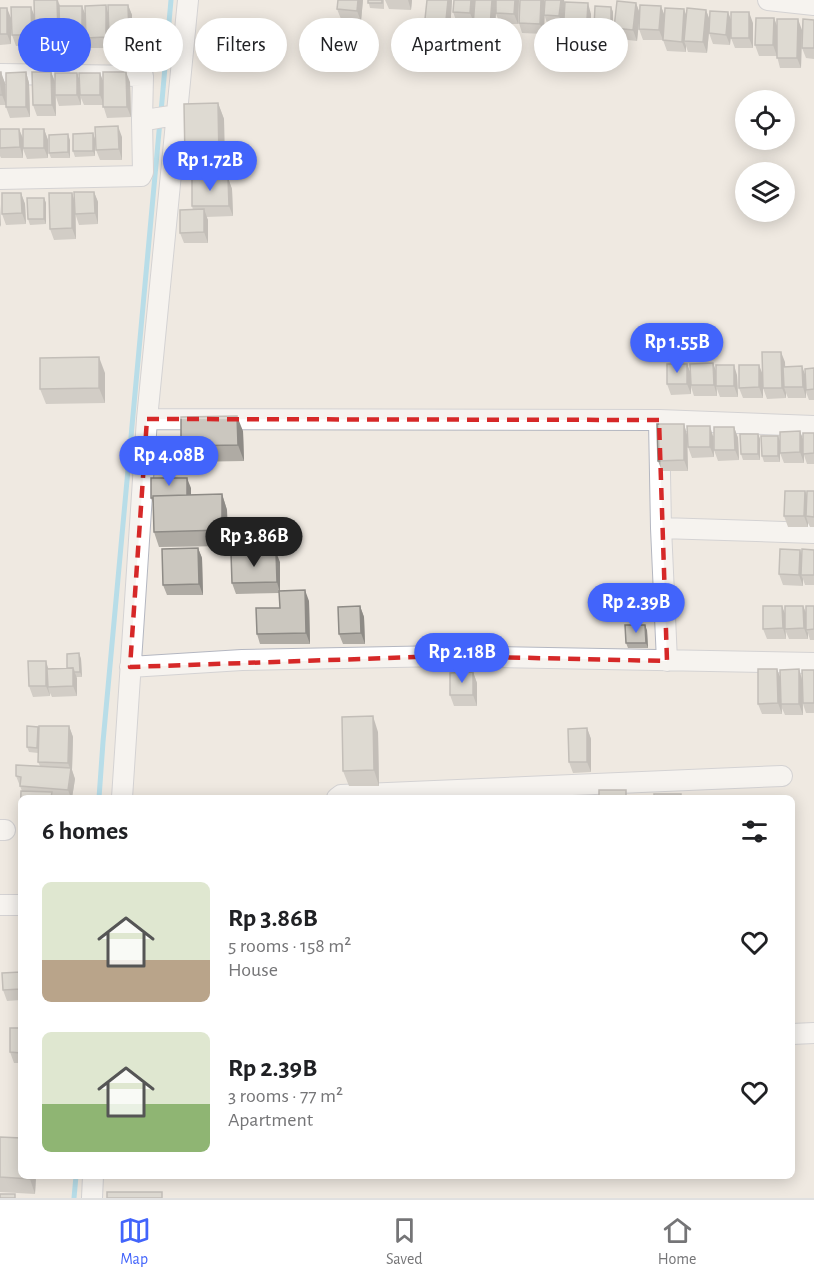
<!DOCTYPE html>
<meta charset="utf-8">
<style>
:root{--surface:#fff;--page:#f6f6f6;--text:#202124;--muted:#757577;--line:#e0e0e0;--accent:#4264fb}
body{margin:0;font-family:"Alegreya Sans",sans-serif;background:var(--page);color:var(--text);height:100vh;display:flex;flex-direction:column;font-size:22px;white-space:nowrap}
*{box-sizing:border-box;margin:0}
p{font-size:20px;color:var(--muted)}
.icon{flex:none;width:33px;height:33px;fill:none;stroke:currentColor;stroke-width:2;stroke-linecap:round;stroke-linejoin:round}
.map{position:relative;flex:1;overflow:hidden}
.drawer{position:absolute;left:18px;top:795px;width:777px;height:384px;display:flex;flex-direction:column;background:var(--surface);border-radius:9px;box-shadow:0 3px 15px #0003}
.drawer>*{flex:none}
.guide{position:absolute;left:18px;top:18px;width:778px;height:54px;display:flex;gap:12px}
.fabs{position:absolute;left:735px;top:90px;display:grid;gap:12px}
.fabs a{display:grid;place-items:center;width:60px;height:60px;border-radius:50%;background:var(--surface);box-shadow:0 3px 15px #0003;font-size:30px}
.price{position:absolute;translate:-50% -51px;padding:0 14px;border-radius:21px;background:var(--accent);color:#fff;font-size:20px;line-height:39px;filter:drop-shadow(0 2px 3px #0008)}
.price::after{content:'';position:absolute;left:50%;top:36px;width:18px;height:14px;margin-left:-9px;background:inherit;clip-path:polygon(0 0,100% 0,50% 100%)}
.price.on{background:#222;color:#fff}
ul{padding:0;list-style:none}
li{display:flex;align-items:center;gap:18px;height:150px;padding:0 24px}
li span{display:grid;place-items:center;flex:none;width:168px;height:120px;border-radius:9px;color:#555}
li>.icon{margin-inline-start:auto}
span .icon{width:72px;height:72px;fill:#fffc;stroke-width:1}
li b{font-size:26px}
h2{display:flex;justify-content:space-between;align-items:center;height:72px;padding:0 24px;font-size:26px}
.pill{padding:0 21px;border-radius:27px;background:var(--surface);box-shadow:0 3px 15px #0003;font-size:21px;line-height:54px}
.pill.on{background:var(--accent);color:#fff}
.menu{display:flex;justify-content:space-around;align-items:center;height:84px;border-top:2px solid var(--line);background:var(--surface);font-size:16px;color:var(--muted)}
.menu a{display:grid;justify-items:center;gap:3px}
.menu .on{color:var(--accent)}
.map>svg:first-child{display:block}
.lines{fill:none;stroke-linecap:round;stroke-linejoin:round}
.stream{stroke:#75cff0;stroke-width:5}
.street-casing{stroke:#b4b7c1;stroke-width:22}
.street{stroke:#fff;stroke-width:20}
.wall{fill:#afaba4}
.shaded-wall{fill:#8e8b86}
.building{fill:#cbc7bf;stroke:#8e8b86;stroke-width:1.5}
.marked{fill:none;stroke:#d62828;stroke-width:4.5;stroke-dasharray:12 8;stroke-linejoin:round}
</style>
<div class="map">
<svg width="814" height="1198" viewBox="0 0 814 1198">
<rect width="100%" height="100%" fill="#efe9e1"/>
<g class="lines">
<path class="stream" d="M161,112L171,0
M99,798L103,742L160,121
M74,1198L76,1176"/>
<defs>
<path id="street" d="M768,0L814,5
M0,74L143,76L142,120C154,120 165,115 177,116
M0,179L141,176L143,172L142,120
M147,419L659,420L661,528L667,661
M659,420L814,426
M661,528L814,533
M130,667L242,660L445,656L814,663
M122,798L147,419L188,0
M337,798L341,795L782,776
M0,830H5
M0,905H21
M792,1034L814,1033
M92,1198L93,1176"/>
</defs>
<use href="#street" class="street-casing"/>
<use href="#street" class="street"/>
</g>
<path class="wall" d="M34,0H58L60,6L85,15L108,13L128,5L132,15V48H112L110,41V48H90L86,39V49L64,50L62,44V46H39L35,37L36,45L16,46L12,35L34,16Z
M363,0L361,21L341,19L337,9Z
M368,0H384V9L370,8Z
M385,0H412L411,10L389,9Z
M452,0L450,31L429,29L425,19Z
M519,0L518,24H500L496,14L494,37L477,36L473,26V23H457L453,12Z
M520,0H544L545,2H565L591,14L590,47L567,45L563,35V27L548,26L545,17L544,34L522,33L519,23Z
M636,3L640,14L661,6L665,17L663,40H643L639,29V15L637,41L618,39L614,28Z
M611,7L613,12V33L596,32L594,27Z
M0,8L11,18V44L0,45Z
M684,9L686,16L706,10L710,21L707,53L688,52L686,46V52L667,51L663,40Z
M774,18L777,26L802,30L801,68H780L777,56H759L755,45Z
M814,20V59L806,58L802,48Z
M731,21L753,23V48H735L731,38V31L730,45L713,44L709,33Z
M0,72L5,83L6,105H0Z
M26,72L29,83L30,117L10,118L6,107Z
M51,72L55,81L77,73L79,80H103L130,82L131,117L107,118L103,105H84L81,98V105L59,106L56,97V116H37L33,105Z
M218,103L224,119L225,174L191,175L185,159Z
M0,129H19L23,138L44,129L48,140V158L27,159L23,149V158H1L0,156Z
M93,133L95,139V156L75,157L73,151Z
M122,137V160H100L96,150Z
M70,140V158H51L49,153Z
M228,178L232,189L233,216L206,217L208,220V243H184L180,233L193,210L192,206Z
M94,192L98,202V224L79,225L76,216V239L54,240L50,229L72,193L75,201Z
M21,193L25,204L26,224L6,225L2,214Z
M44,198L46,203V224L30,225L28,219Z
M785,362V367L805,375L814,368V400H809L806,392V398H788L786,393V398L767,399L763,388Z
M713,363L716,371L737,375L738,397H720L717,389V396H694L691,387V394L671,395L667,384L687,364L690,373Z
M759,365L763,398H743L739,388Z
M105,373V403L46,404L40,389Z
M684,424L687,435L688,471H662L658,461Z
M734,427L738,438L739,460L718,461L714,450V457L692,458L688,447Z
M243,431L244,461L187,462L181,446Z
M800,431L803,441L814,433V464H807L804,455V463H784L780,453Z
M758,434L760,439V460H743L741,454Z
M780,441V462H764L762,456Z
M191,488V495L222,494L227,510L228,546L159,547L154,532L153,503L151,498Z
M805,491L807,496L814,491V527H810L808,523V527H788L784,516Z
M198,548L202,558L203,595H167L163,585Z
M800,550L802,556L814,550V585H805L803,579V586L783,585L779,574Z
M280,562V591L309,601L310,644H260L257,634L280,608L279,593L236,594L232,583Z
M360,606L364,617L365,644H343L339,634Z
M803,606L806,612L814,606V640H810L808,633V639H789L786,632V639H767L763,629L785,614Z
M647,630L648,648H628L626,643Z
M79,653L81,659L82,677H76L77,696L52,697L50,693V696L33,697L29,686L48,669L67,668Z
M799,669L802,679L814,670V713H806L803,704V715H785L781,706L782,714H762L758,704L781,678Z
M473,672L477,683V706H454L450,695Z
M27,726L38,727L39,730V726H69L73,737L72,770L75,779L72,798H21V821L20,818L21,791H22L16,776V765L40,766L38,762V753L29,752L27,747Z
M587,728L591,739V772L573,773L569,762Z
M378,732L379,786H349L343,771Z
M21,972V1000L7,1001L3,990Z
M21,1028V1063H14L10,1052Z
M0,1137L21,1176H36L35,1194L0,1192Z
M130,1176H178V1178Z"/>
<path class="shaded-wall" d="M57,0L61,8L60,39L62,46L58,35Z
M358,0H363L361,21L357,11Z
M408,0H412L411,10Z
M448,0H452L450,31L446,20Z
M471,0H475L474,23L470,13Z
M492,0H497L494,37L490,27Z
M515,0H519L518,24L514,14Z
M541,0H544L545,3L544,15V34L540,24Z
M561,0H564L565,3L563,27L559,16Z
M588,3L591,14L590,47L586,36Z
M636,3L640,14L637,41L633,30Z
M106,5L109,16V37L110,41V48L106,37Z
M128,5L132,15V48L129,37Z
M82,6L86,16V49L82,39Z
M661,6L665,17L663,40L659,30Z
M31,7L35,17L36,45L32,35Z
M611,7L613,12V33L611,27Z
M7,8L11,18V44L7,34Z
M684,9L688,20L684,41L686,46V52L682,42Z
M706,10L710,21L707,53L703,42Z
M728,12L732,22L730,45L726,35Z
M749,12L753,23V48L749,38Z
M774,18L778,29L777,56L773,45Z
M798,19L802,30L801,68L797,58Z
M1,72L5,83L6,105L2,95Z
M26,72L29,83L30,117L26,107Z
M51,72L55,83L56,116L52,105Z
M126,72L130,82L131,117L127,107Z
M77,73L81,84L80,95L81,105L77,95Z
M100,73L104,83V105L100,95Z
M218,103L224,119L225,174L219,159Z
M118,126L122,137V160L119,149Z
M19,129L23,139V158L20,147Z
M44,129L48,140V158L44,148Z
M93,133L95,139V156L93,151Z
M68,134L70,140V158L68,152Z
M228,178L232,189L233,216L229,206Z
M94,192L98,202V224L95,213Z
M21,193L25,204L26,224L22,213Z
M72,193L75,204V214L76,239L72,228Z
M44,198L46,203V224L44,219Z
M0,203V204L1,227L0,225Z
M204,209L208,220V243L204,232Z
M781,352L785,362L786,387H784L786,393V398L782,388Z
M99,357L105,373V403L99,388Z
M713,363L717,374L716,386L717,396L714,385Z
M687,364L691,374V394L687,384Z
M734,365L737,375L738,397L734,386Z
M759,365L763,375V398L759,387Z
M802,366L806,377V398L803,387Z
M237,416L243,431L244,461L238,445Z
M684,424L687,435L688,471L684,460Z
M710,426L713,436L714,457L710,447Z
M734,427L738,438L739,460L735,450Z
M800,431L804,442V463L800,452Z
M758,434L760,439V460L758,454Z
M778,436L780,441V462L778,456Z
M187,478L191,488V508L187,497Z
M805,491L809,502L806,516L808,523V527L804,516Z
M222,494L227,510L228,546L222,530Z
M198,548L202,558L203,595L199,584Z
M800,550L803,561L801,575L803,579V586L799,575Z
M276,552L280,562V593L277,582Z
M305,590L309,601L310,644L306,633Z
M360,606L364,617L365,644L361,633Z
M782,606L786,616L785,629L786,639L783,628Z
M803,606L807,616L806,630L808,633V639L804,628Z
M645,625L647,630L648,648L646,643Z
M79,653L81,659L82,677L80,672Z
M46,661L49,671L48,687L50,696L46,686Z
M73,668L77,678V696L73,686Z
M777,669L781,679L782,714L778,703Z
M799,669L802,680L803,715L799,704Z
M473,672L477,683V706L473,695Z
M373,716L378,732L379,786L374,770Z
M69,726L73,737L72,770L75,779L72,798H71L68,790L71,771L68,763Z
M587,728L591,739V772L587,762Z
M30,1176H36L35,1194L30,1179Z"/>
<path class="building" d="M34,0H57L58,35L35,36Z
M338,0H358L357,11L337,9Z
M368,0H382V3H368Z
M427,0H448L446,20L425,19Z
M454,0H471L470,13L453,12Z
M475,0H492L490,27L473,26Z
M496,0H515L514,14L496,13Z
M520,0H541L540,24L519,23Z
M545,0H561L559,16L544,15Z
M617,1L636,3L633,30L614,28Z
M565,2L588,3L586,36L563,35Z
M106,5V37L86,38L85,6Z
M108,5H128L129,37H109Z
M640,5L661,6L659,30L639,29Z
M59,6H82V39H60Z
M595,6L611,7V27H594Z
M11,7H31L32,35H12Z
M0,8H7V34H0Z
M665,8L684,9L682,42L663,40Z
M687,8L706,10L703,42L684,41Z
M710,11L728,12L726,35L709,33Z
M731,12H749V38H731Z
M756,18H774L773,45H755Z
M777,19H798L797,58H777Z
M803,19L814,20V48H802Z
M0,72H1L2,95H0Z
M26,72V107H6V73Z
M32,72H51L52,105H33Z
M103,72H126L127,107H103Z
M55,73H77V95H55Z
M79,73H100V95H80Z
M218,103L219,159H185L184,104Z
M118,126L119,149L96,150L95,127Z
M0,129H19L20,147L0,148Z
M23,129H44V148H23Z
M93,133V151H73V134Z
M68,134V152L49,153V135Z
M228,178L229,206H192V179Z
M74,192H94L95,213L75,214Z
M2,193H21L22,213L2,214Z
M49,193H72V228L50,229Z
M27,198H44V219H28Z
M204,209V232L180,233V210Z
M762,352H781L782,388H763Z
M99,357V388L40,389V358Z
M713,363L714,385H691L690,364Z
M667,364H687V384H667Z
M716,365H734V386H716Z
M739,365H759V387L739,388Z
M802,366L803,387H784L783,367Z
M814,368V389L806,390L805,369Z
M237,416L238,445L181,446V417Z
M657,424H684V460L658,461Z
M687,426H710V447H688Z
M714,427H734L735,450H714Z
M800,431V452L780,453V432Z
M803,433H814V453L803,454Z
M740,434H758V454H741Z
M761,436H778V456H762Z
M151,478H187V495L153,496V498H151Z
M785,491H805L804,516H784Z
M807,491H814V517L806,516Z
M222,494V530L154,532L153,496Z
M198,548L199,584L163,585L162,549Z
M780,549L800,550L799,575L779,574Z
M802,549L814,550V575H801Z
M276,552L277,582L232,583L231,553Z
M305,590L306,633L257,634L256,608H280L279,591Z
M360,606L361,633L339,634L338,607Z
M763,606H782L783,628L763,629Z
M785,606H803L804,628L785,629Z
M806,606H814V629L806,630Z
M625,625H645L646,643H626Z
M79,653L80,672H74L73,668H67V654Z
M28,661H46V686H29Z
M73,668V686L48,687L47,669Z
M758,669H777L778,703L758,704Z
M799,669V704H781L780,670Z
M802,670H814V703H803Z
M473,672V695H450V673Z
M373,716L374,770L343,771L342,717Z
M27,726L38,727L37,748L27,747Z
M39,726H69L68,763L38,762Z
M587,728V762H569L568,729Z
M16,765L71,768L68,790L20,786L21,777L16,776Z
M599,790H626V798H599Z
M21,791L52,792L51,798H21V818H20Z
M654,794H681V798H654Z
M628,797H651V798H628Z
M21,972V989L3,990L2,973Z
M10,1028H21V1053L10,1052Z
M0,1137L21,1138V1176H30V1179L0,1177Z
M107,1192H162V1198H107Z
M0,1194H15V1198H0Z"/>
<path d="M0 0H814V1198H0ZM147,419L659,420L667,661L445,656L130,667Z" fill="#efe9e1" fill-opacity=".55" fill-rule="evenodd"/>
<path class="marked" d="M147,419L659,420L667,661L445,656L130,667Z"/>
</svg>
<div class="fabs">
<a><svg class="icon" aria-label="locate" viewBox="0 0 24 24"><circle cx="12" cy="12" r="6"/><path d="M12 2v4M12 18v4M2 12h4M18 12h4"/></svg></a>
<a><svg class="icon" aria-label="layers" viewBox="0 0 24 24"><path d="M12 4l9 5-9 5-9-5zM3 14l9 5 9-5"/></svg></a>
</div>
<b class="price" style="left:210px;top:192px">Rp 1.72B</b>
<b class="price" style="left:677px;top:374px">Rp 1.55B</b>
<b class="price" style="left:169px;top:487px">Rp 4.08B</b>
<b class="price on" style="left:254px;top:568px">Rp 3.86B</b>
<b class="price" style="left:636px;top:634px">Rp 2.39B</b>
<b class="price" style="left:462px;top:684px">Rp 2.18B</b>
<div class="guide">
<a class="pill on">Buy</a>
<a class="pill">Rent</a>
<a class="pill">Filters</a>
<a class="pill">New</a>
<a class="pill">Apartment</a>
<a class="pill">House</a>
</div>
<section class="drawer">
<h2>6 homes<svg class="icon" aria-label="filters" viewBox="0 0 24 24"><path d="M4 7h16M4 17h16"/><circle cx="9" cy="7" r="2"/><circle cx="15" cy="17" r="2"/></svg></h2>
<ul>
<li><span style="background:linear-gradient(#dfe7d0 65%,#b9a48a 0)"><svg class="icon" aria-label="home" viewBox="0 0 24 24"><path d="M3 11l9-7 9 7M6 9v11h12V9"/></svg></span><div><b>Rp 3.86B</b><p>5 rooms · 158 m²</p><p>House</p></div><svg class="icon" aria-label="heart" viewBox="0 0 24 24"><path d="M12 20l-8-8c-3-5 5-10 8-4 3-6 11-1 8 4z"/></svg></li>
<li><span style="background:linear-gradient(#dfe7d0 60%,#8fb573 0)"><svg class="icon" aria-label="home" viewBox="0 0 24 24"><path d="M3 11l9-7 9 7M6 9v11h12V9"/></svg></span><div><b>Rp 2.39B</b><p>3 rooms · 77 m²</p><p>Apartment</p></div><svg class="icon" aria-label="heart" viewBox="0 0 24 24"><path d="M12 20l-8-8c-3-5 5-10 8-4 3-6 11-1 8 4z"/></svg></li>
</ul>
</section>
</div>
<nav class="menu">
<a class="on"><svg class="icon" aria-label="map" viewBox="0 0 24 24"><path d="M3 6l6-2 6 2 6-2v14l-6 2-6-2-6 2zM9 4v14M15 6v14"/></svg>Map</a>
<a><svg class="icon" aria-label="saved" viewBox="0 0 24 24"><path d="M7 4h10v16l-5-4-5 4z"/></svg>Saved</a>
<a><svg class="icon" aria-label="home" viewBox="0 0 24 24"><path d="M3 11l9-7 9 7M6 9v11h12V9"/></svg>Home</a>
</nav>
